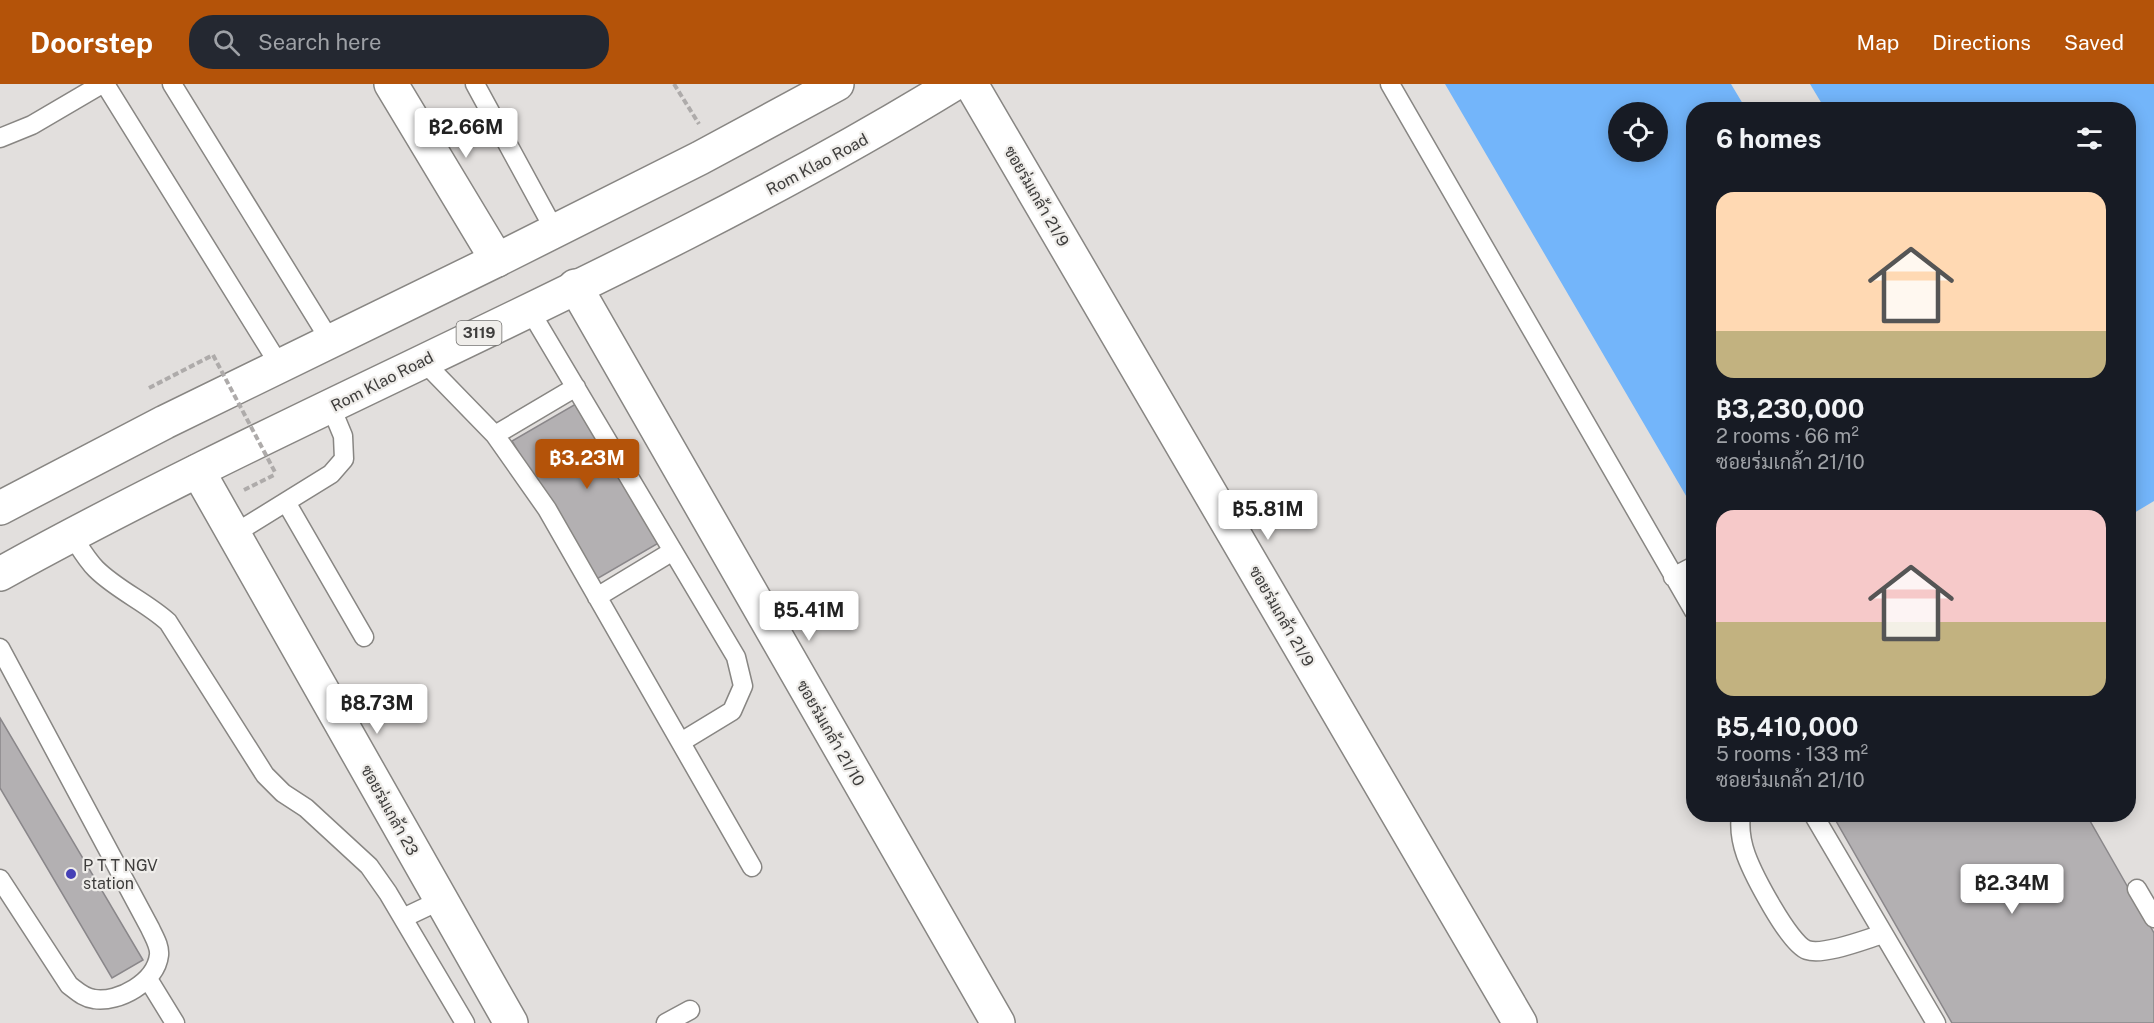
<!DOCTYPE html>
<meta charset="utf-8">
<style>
:root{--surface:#171b24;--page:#242831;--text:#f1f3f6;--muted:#9ea1a6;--accent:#b45309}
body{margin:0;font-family:"Public Sans",Sarabun,sans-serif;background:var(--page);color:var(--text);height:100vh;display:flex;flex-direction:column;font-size:22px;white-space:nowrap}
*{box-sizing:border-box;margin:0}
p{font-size:20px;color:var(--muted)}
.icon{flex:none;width:33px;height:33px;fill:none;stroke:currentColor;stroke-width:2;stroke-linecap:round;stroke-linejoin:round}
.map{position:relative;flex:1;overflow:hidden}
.side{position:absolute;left:1686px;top:18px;width:450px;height:720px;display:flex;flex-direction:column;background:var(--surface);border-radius:24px;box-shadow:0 3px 15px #0003}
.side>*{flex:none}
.fabs{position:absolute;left:1608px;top:18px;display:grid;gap:12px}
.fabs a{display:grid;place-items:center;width:60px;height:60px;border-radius:50%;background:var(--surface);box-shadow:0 3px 15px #0003;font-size:30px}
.price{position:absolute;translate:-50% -51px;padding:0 14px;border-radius:6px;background:#fff;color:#222;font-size:20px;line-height:39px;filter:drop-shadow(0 2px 3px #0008)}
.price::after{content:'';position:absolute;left:50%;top:36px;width:18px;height:14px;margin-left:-9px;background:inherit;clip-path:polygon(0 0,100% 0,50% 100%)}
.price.on{background:var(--accent);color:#fff}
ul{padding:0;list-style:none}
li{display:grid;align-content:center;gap:12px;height:318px;padding:0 30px}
li span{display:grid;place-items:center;height:186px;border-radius:18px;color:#555}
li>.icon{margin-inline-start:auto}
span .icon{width:108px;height:108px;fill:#fffc;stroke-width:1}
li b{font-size:26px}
h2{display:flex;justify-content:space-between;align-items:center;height:72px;padding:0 30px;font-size:26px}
header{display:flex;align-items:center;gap:36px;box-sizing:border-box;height:84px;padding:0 30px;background:var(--accent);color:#fff}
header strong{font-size:28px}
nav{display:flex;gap:33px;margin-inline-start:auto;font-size:21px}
.search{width:420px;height:54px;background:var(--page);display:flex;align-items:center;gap:15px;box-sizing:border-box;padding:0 21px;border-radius:24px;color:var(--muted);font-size:22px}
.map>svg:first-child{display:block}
.water{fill:#73b5fa;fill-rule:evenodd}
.building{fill:#b3b0b2;stroke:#8a878a;stroke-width:1.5}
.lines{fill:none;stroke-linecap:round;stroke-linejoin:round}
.lane-casing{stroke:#888683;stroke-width:21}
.street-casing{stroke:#888683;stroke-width:36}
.primary-casing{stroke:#888683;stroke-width:36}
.path{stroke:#aeabaa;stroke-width:4;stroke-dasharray:6 3;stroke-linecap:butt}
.lane{stroke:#fff;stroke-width:18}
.street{stroke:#fff;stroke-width:33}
.primary{stroke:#fff;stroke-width:33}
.path-bridge{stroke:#aeabaa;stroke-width:4;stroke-dasharray:6 3;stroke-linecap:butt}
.poi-dot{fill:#4540b6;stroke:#efedea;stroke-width:2}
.labels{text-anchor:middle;stroke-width:4.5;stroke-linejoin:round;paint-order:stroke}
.shield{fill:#efedea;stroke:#737270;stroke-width:1.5}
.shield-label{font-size:15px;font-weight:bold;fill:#3e3d3c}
.street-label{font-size:16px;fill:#3e3d3c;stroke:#efedea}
.poi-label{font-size:16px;fill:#3e3d3c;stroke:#efedea;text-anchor:start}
</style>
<header>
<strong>Doorstep</strong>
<div class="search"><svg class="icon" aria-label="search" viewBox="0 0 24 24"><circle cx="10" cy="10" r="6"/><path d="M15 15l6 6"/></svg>Search here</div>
<nav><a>Map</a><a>Directions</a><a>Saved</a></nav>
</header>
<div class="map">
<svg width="2154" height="939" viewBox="0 0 2154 939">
<rect width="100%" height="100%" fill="#e2dfdd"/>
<path class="water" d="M1445,0H1731L1746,25L1694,26L1693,420L1692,422ZM1618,28H1658V68H1618Z
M1810,0H2154V417L2129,432L2128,26L1825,25Z"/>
<path class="building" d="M581,317L662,457L595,496L512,357Z
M0,634L143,876L112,894L0,704Z
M1832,730H2086L2154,849V939H1952Z"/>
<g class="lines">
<defs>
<path id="lane" d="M105,0L280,282
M172,0L331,258
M475,0L555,147
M1390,0L1694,527
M0,54L32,41L102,0
M529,225L736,573L743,602L732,627L681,658
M423,277L495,351L547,425L752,783
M495,351L576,303
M286,418L364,553
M71,450C79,462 86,475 96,485C117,506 146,518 168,538L265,691L283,709L306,724L369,782L388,809L465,939
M234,450L331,390L344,375L343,352L331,323
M1673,493L1694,482
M597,513L673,467
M0,564L150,844C154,853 160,862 159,871C156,898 119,919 94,915C84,914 77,907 69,901L0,795
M1741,730C1739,745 1741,757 1746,771C1753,790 1789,860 1807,866C1824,872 1866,855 1883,850
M1813,730L1936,939
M2137,805L2154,834
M403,834L441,816
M148,895L175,939
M666,939L690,926"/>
<path id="street" d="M391,0L497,176
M971,0L1520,939
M575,202L998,939
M198,387L511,939"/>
<path id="primary" d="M0,424L165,338L497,176L700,74L837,0
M0,490C313,317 649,187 954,0"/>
</defs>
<use href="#lane" class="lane-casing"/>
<use href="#street" class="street-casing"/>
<use href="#primary" class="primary-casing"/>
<path class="path" d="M674,0L699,40
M149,304L213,271
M244,406L276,390"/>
<use href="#lane" class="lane"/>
<use href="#street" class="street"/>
<use href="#primary" class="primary"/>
<path class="path-bridge" d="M213,271L276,390"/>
</g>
<circle class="poi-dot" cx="71" cy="790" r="6"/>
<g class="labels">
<rect class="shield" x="456.5" y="237" width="45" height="24" rx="4.5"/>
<g class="shield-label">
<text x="479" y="254">3119</text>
</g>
<g class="street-label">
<text transform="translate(817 80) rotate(-28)" y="6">Rom Klao Road</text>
<text transform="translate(1037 112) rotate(60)" y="6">ซอยร่มเกล้า 21/9</text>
<text transform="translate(382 297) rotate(-27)" y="6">Rom Klao Road</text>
<text transform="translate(1282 532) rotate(60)" y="6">ซอยร่มเกล้า 21/9</text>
<text transform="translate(831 649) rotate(60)" y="6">ซอยร่มเกล้า 21/10</text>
<text transform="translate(390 726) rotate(61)" y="6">ซอยร่มเกล้า 23</text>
</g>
<g class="poi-label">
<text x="83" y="787">P T T NGV<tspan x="83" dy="18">station</tspan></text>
</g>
</g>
</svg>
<div class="fabs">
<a><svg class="icon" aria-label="locate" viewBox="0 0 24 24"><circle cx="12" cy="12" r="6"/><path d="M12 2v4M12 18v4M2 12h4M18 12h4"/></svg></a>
</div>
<b class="price" style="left:466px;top:75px">฿2.66M</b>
<b class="price on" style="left:587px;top:406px">฿3.23M</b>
<b class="price" style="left:1268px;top:457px">฿5.81M</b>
<b class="price" style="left:809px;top:558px">฿5.41M</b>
<b class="price" style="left:377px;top:651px">฿8.73M</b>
<b class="price" style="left:2012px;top:831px">฿2.34M</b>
<section class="side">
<h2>6 homes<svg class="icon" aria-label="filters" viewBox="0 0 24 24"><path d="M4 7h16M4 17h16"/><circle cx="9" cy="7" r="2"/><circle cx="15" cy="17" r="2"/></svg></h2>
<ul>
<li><span style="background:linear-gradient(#ffd9b3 75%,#c2b280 0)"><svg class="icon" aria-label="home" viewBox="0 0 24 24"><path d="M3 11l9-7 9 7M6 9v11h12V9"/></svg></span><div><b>฿3,230,000</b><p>2 rooms · 66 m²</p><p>ซอยร่มเกล้า 21/10</p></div></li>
<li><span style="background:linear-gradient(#f6c9c9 60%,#c2b280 0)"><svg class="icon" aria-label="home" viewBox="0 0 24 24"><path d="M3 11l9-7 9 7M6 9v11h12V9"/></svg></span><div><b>฿5,410,000</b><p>5 rooms · 133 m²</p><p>ซอยร่มเกล้า 21/10</p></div></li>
</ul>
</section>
</div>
